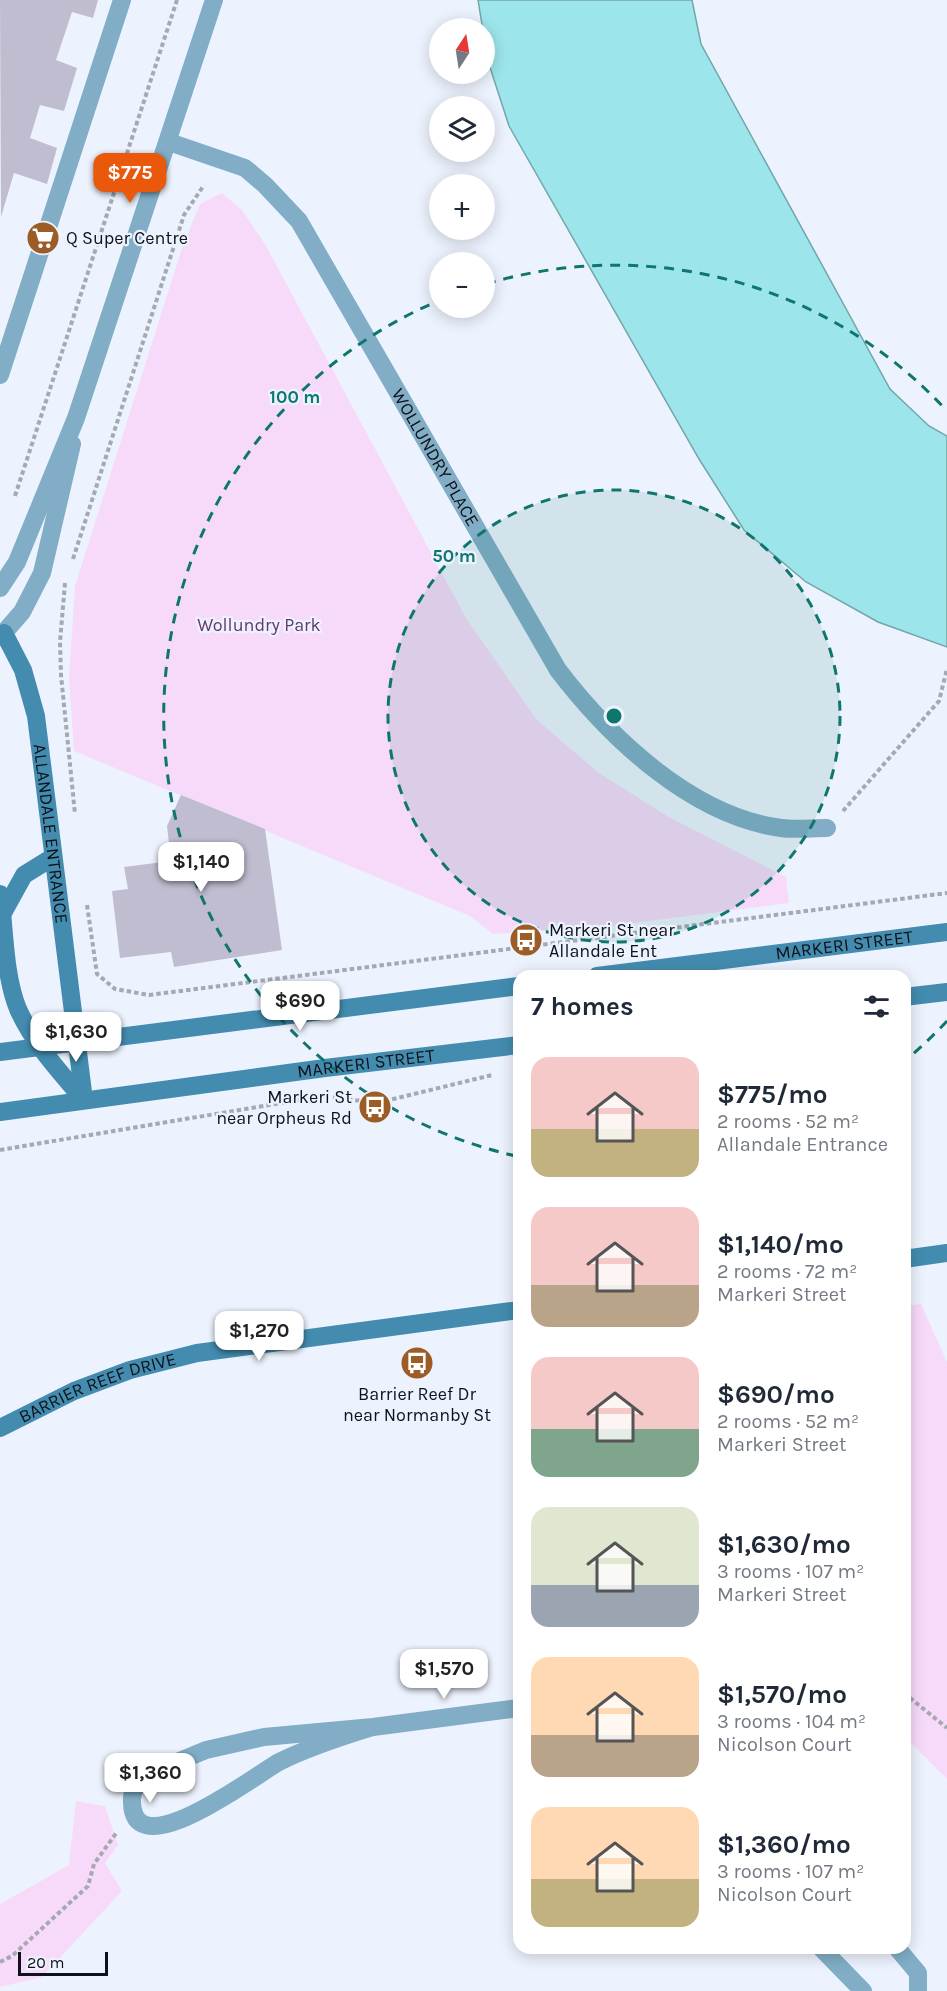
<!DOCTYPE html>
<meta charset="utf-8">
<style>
:root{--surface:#fff;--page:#f2f2f3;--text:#1f2937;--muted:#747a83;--accent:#ea580c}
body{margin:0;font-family:Karla,sans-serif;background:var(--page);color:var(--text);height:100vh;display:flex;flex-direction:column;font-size:22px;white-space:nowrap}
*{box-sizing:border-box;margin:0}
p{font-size:20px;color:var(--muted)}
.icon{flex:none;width:33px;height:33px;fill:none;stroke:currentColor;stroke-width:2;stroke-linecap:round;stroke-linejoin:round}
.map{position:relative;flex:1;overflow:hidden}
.details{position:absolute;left:513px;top:970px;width:398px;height:984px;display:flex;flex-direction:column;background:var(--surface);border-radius:18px;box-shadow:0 3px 15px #0003}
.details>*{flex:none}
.needle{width:39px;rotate:12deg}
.fabs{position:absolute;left:429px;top:18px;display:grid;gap:12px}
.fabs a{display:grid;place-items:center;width:66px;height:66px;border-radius:50%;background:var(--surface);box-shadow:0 3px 15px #0003;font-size:30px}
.scale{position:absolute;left:18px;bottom:15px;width:90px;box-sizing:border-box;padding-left:6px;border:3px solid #0f1218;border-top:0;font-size:16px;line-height:21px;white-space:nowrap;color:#0f1218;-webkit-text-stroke:4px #edf3fe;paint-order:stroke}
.price{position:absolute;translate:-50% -51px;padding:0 14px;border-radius:12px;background:#fff;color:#222;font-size:20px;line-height:39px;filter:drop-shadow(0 2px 3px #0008)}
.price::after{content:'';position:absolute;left:50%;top:36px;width:18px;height:14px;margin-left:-9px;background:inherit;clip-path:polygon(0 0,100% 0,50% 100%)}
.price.selected{background:var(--accent);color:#fff}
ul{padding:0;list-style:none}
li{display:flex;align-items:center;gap:18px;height:150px;padding:0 18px}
li span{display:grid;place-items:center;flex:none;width:168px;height:120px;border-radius:18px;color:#555}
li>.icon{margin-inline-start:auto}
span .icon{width:72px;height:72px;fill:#fffc;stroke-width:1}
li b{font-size:26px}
h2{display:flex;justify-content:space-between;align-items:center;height:72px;padding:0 18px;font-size:26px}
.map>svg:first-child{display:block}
.green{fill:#f7daf9}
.water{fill:#9ce5ea;stroke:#72a6ab;stroke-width:1.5}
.building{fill:#c0bdd0}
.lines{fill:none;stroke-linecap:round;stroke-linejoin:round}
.path{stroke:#a4a9b2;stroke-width:4;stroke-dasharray:4.5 3;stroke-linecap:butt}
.lane{stroke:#81aec6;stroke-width:18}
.street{stroke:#81aec6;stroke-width:18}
.secondary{stroke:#438caf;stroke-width:18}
.ring{fill:none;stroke:#0f766e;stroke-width:3;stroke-dasharray:10 8}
.labels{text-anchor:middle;stroke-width:4.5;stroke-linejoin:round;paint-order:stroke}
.poi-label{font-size:18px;fill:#0f1218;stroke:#edf3fe;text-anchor:start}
.street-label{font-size:18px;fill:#0f1218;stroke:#edf3fe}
.park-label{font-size:18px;fill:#67366b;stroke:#edf3fe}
.centre{fill:#0f766e;stroke:#edf3fe;stroke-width:3}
.ring-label{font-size:18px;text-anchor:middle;font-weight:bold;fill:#0f766e;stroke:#edf3fe;stroke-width:4.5;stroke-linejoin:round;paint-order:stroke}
</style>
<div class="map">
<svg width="947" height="1991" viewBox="0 0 947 1991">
<rect width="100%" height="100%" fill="#edf3fe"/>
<path class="green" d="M222,193L242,210L265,244L466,618L536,719L599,773L667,816L786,877L789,903L555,933L554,930L493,934L470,916L74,751L69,677L75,586L182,248L200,204Z
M921,1304L947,1362V1779L905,1737L904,1306Z
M76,1801L105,1806L118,1845L105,1863L122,1891L42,1977L0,1987V1904L69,1865Z"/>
<path class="water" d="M478,0H692L701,44L890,389L929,426L947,436V647L878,622L806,582L744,530L699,459L509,126L488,61Z"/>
<path class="building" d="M0,0H98L93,18L72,12L56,60L77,68L64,111L40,105L30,138L57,148L47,184L14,173L1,217Z
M181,795L265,829L282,950L174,967L171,952L120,958L112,891L128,889L124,867L171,861L167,826Z"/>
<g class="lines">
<path class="path" d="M15,496L177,0
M73,559L184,215L204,185
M65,583L60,642L61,675L75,814
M843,811L939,701L947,669
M87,905L97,974L115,989L149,995L947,893
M0,1150L323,1096L377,1103L492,1075
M904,1693L947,1728
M0,1962L12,1956L88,1886L94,1864L117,1832"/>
<path class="lane" d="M0,375L122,0"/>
<g class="street">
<path id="s1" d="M169,142L245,168L265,185L299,221L558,670C610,738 692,816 781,828C796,830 812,828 827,828"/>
<path d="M0,588L17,562L76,418L214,0"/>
<path d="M0,637L22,612L42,573L72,444"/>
<path d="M373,1727C340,1737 309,1747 279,1762C258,1773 133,1870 132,1802C131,1790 138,1782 146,1775L206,1750L264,1737L373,1727L519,1708"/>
<path d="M821,1948L863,1991"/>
<path d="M897,1948L918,1973V1991"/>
</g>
<g class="secondary">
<path id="s2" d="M4,633L23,670L36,716L84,1100"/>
<path d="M0,894C5,931 4,974 18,1009C33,1043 60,1072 84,1100"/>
<path d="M3,913L24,875L53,857"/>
<path id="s3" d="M597,976L947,932"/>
<path d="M904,997L947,992"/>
<path d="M0,1052L519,986"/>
<path id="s4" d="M0,1112L325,1068L519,1045"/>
<path d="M904,1259L947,1253"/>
<path id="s5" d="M0,1428L74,1391L130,1370L197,1353L519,1310"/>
</g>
</g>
<circle cx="614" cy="716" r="226" fill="#0f766e" fill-opacity=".12"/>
<g class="ring">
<circle cx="614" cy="716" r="226"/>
<path d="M947 1021A451 451 0 0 1 907 1059M516 1156A451 451 0 0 1 438 301M486 284A451 451 0 0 1 947 411"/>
</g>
<defs>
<symbol id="supermarket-disc" viewBox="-11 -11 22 22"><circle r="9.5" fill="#9c5c26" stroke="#edf3fe"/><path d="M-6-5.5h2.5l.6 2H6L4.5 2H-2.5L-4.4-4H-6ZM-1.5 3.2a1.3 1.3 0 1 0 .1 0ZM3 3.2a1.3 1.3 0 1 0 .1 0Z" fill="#fff"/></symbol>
<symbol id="bus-disc" viewBox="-11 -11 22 22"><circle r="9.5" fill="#9c5c26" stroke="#edf3fe"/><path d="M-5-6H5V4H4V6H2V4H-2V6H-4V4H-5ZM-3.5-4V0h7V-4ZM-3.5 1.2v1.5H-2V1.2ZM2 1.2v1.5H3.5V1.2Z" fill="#fff"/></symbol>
</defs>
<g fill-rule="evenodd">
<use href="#supermarket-disc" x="24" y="219" width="38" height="38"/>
<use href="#bus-disc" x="507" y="921" width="38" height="38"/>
<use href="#bus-disc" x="356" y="1088" width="38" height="38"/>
<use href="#bus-disc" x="398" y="1344" width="38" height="38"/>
</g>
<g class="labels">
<g class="poi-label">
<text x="66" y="244">Q Super Centre</text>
<text x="549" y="936">Markeri St near<tspan x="549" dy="21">Allandale Ent</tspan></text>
<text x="352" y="1103" text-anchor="end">Markeri St<tspan x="352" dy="21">near Orpheus Rd</tspan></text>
<text x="417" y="1400" text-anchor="middle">Barrier Reef Dr<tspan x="417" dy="21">near Normanby St</tspan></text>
</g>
<g class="street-label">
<text dy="6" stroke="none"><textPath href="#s1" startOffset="429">WOLLUNDRY PLACE</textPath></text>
<text dy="6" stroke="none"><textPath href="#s2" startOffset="208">ALLANDALE ENTRANCE</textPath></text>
<text dy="6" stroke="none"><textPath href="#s3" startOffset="249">MARKERI STREET</textPath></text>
<text dy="6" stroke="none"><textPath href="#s4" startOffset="369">MARKERI STREET</textPath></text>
<text dy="6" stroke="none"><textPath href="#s5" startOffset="106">BARRIER REEF DRIVE</textPath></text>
</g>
<g class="park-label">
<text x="259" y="631">Wollundry Park</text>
</g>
</g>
<circle cx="614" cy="716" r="9" class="centre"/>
<g class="ring-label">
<text x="295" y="403">100 m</text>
<text x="454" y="562">50 m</text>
</g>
</svg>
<div class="fabs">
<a><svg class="needle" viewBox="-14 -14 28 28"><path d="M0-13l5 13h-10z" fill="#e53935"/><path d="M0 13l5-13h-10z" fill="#747a83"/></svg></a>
<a><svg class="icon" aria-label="layers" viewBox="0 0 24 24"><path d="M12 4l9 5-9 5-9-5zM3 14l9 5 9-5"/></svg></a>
<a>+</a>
<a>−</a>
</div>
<div class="scale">20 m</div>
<b class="price selected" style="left:130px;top:204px">$775</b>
<b class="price" style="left:201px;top:893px">$1,140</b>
<b class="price" style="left:300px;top:1032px">$690</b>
<b class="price" style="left:76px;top:1063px">$1,630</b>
<b class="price" style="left:259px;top:1362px">$1,270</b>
<b class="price" style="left:444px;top:1700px">$1,570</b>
<b class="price" style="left:150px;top:1804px">$1,360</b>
<section class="details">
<h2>7 homes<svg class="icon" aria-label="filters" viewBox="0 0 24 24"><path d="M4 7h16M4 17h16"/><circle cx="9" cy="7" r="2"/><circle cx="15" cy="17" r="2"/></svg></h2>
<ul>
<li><span style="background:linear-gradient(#f6c9c9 60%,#c2b280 0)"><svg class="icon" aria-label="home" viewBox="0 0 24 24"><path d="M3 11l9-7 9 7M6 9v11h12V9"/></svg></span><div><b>$775/mo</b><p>2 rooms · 52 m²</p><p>Allandale Entrance</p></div></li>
<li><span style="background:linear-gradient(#f6c9c9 65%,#b9a48a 0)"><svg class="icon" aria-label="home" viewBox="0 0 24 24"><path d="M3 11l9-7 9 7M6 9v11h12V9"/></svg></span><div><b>$1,140/mo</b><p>2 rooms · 72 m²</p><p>Markeri Street</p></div></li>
<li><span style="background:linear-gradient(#f6c9c9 60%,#7fa58c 0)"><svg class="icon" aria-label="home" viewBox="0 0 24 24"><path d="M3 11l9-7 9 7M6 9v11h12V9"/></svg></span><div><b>$690/mo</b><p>2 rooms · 52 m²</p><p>Markeri Street</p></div></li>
<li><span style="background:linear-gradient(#dfe7d0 65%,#9aa5b1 0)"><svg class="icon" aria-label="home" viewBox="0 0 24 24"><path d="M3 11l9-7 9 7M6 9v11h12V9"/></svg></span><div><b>$1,630/mo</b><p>3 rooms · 107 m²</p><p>Markeri Street</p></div></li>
<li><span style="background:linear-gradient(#ffd9b3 65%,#b9a48a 0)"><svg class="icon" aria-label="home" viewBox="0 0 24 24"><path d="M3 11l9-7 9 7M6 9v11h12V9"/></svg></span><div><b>$1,570/mo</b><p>3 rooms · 104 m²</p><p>Nicolson Court</p></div></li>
<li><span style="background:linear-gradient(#ffd9b3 60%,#c2b280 0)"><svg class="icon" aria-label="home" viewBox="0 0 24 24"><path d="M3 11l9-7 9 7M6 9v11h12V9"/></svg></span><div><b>$1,360/mo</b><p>3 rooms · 107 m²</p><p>Nicolson Court</p></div></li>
</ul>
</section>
</div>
